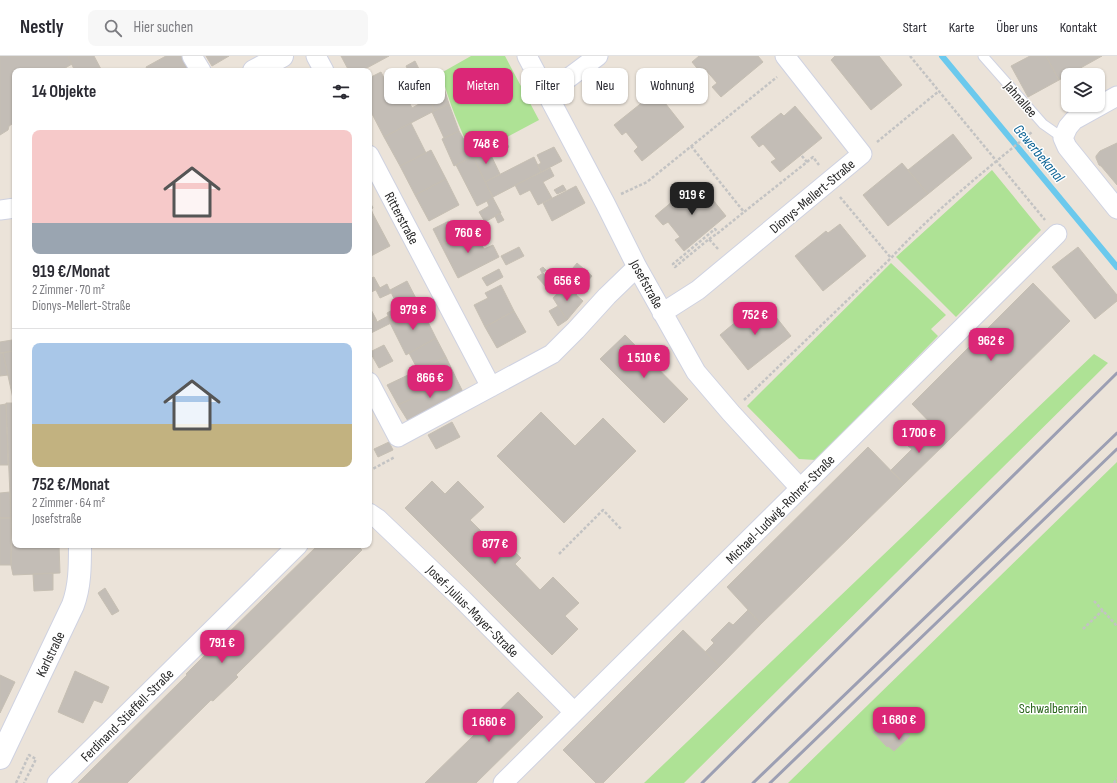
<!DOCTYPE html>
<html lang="de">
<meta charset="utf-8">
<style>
:root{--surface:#fff;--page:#f7f7f7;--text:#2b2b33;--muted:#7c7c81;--line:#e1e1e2;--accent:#db2777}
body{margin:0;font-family:"Sofia Sans Condensed",sans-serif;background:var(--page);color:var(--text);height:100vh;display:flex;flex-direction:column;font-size:15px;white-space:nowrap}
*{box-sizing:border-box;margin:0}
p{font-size:13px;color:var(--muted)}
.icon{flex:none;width:22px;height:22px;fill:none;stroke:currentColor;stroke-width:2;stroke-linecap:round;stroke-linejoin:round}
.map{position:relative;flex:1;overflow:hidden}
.drawer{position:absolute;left:12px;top:12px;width:360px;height:480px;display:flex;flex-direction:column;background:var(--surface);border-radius:8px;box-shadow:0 1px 3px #0004}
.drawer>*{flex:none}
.hud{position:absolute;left:384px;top:12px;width:380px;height:36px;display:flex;gap:8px}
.tools{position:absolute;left:1061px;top:12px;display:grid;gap:8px}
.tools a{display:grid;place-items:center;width:44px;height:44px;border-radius:8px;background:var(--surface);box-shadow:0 1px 3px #0004;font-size:20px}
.price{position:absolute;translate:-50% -34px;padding:0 9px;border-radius:8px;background:var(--accent);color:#fff;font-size:13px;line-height:26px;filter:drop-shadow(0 1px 2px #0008)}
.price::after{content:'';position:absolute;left:50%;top:24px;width:12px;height:9px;margin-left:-6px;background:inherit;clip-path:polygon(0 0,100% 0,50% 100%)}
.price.current{background:#222;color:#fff}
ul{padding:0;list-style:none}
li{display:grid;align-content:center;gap:8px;height:212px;padding:0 20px}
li+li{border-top:1px solid var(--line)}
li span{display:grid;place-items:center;height:124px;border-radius:8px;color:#555}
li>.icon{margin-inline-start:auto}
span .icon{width:72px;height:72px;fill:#fffc;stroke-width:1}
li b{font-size:17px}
h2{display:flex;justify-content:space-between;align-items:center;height:48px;padding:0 20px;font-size:17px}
.pill{padding:0 14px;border-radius:8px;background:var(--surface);box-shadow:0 1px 3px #0004;font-size:14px;line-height:36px}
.pill.current{background:var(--accent);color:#fff}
header{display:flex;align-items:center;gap:24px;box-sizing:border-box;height:56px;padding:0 20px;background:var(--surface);border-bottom:1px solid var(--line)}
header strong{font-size:19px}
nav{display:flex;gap:22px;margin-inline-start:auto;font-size:14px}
.search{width:280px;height:36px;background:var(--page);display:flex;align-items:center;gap:10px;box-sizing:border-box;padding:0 14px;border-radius:8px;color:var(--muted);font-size:15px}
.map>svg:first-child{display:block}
.green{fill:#aee295}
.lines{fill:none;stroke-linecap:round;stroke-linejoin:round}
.stream{stroke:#6bc9ed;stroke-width:6}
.building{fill:#c3bdb6;stroke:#c6bfb3}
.service-casing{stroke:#cfd2e1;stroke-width:11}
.minor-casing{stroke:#cfd2e1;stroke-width:21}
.tertiary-casing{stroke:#cfd2e1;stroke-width:24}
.path{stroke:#c3c3c3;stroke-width:2.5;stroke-dasharray:3 2;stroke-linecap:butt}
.service{stroke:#fff;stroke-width:9}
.minor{stroke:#fff;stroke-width:19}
.tertiary{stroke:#fff;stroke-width:22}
.rail{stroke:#9c9fb3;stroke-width:3}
.labels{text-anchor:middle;stroke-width:3;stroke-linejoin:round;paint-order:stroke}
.street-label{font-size:14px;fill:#282828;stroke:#fff}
.park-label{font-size:14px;fill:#286419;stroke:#fff}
.water-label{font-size:15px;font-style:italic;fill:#0e6596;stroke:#fff}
</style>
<header>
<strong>Nestly</strong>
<div class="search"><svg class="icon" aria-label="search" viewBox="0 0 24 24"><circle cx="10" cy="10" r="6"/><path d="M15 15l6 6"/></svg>Hier suchen</div>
<nav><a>Start</a><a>Karte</a><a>Über uns</a><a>Kontakt</a></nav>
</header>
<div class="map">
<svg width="1117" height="727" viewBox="0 0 1117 727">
<rect width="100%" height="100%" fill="#ebe3d9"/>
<path class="green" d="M471,0H505L539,64L473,99C459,72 449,46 441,17Z
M992,114L1041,174L956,261L896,201Z
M891,207L946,259L931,273L938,280L816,404L799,403L747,350Z
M1094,298L1108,307L684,727H644Z
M1117,406V727H788Z"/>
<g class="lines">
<path class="stream" d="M942,0L1117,211"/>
</g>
<path class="building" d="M0,0H70L68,1L72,8L60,15H15V66L9,70L8,74L0,79Z
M70,0H94L102,15H75L68,1Z
M166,0H182L190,15H148L146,11Z
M206,0H229L212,10Z
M341,0H389L365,13L367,15H349Z
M699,0H758L763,6L721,41L712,31L717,27L704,12L700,16L692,6Z
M835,0H879L902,29L871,54L831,4Z
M1030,0H1046L1059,24L1028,41L1011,10Z
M1046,0H1102L1059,24Z
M415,5L423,21L414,26L406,10Z
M438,13L449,48L434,55L423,21Z
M381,16L392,38L402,32L412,52L426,44L429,38L434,55L384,81L369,52V22Z
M658,38L684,71L642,105L634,95L638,91L626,76L622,79L614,69L644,45L646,48Z
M449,48L459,75L444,82L432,56Z
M795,50L822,82L780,116L771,106L776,103L763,88L759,91L751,81L781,57L784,60Z
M411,67L426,97L400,110L384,81Z
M459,75L473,100L454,110L442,83Z
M953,78L972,102L928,138L908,114Z
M505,84L509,91L500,96L498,94L490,98L488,93Z
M1117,87V129L1101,110L1099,109L1096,102V100L1100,95Z
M554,91L562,105L541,116L538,109L541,107L537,99Z
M488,93L500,118L485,126L473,100Z
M431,94L446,123L415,139L400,110Z
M473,100L493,142L477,150L456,109Z
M534,101L541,116L493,141L485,126Z
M902,107L928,138L888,170L863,139Z
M550,112L554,120L543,126L552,142L538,149L530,134L520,139L515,129Z
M446,123L459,149L429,165L415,139Z
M700,128L726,160L684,195L675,184L680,181L668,166L663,169L655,160L685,135L688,138Z
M563,129L566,134L557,138L554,134Z
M576,130L585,147L552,165L543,147Z
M493,142L501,157L485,166L479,156L489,150L487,145Z
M369,144L373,152L371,153L373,158L369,160Z
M500,157L504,164L498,167L495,160Z
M373,158L390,190L369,201V160Z
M449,165L457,180L441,189L433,173Z
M840,168L866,200L823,235L795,200L826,175L828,177Z
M470,174L477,187L480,186L484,193L493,189L499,201L458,222L441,189Z
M519,191L524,200L506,209L501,200Z
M1078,191L1117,239V245L1095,263L1052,211Z
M577,207L592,220L576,239L561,226L565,216L568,218Z
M543,211L546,214L542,217L540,213Z
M499,213L503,221L487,230L482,222Z
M543,217L554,228L548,233L537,221Z
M374,221L380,232L369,237V223Z
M407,225L421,252L391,267L387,257L398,251L390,234Z
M1033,227L1070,265L948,385L912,348Z
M387,228L391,237L380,242L376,234Z
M501,229L514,255L485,271L474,249L488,242L485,237Z
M565,229L583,245L567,264L553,242Z
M765,247L791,280L748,314L720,279L750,254L752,257Z
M369,250L376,263L369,266Z
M558,250L567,264L558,270L549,255Z
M421,252L436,282L406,299L390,267Z
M514,255L526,276L497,292L485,271Z
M388,260L391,267L369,278V266L376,263L377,266Z
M625,279L688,343L664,367L600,303Z
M436,282L446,301L418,314L409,297Z
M12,284L14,295L0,297V286Z
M384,289L393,305L379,312L370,296Z
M15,294V347H14L3,297Z
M0,297H3L8,319L0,320Z
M446,301L456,322L398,349L387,329Z
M456,322L463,336L408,365L398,349Z
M6,347H15V485H12Z
M6,348L8,409H0V349Z
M541,356L575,390L603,362L636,395L564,467L497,400Z
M452,366L460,381L436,393L428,379Z
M933,370L948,385L904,428L891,414L912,393L908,390L926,372L928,374Z
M389,386L393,394L378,401L374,393Z
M868,391L904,428L761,568L727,531Z
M432,425L445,438L458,425L484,451L470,464L496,490L502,484L521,502L515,508L540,534L553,521L579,547L565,560L578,573L552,599L405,452Z
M10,436L11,462H0V437Z
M0,462H11V509H0Z
M12,485H15V489H59L60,517L13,519L11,509Z
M318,489H357L362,494L236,619L238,621L213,645L211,644L127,727H78L187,619L186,618L210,594H211Z
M53,517V534L34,535L33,518Z
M105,532L119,555L112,559L98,537Z
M748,554L761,568L720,610L705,596L714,587L711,584L729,566L733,569Z
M683,574L720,610L603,727H596L563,694Z
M75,615L109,631L102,647L94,644L83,667L58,656Z
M0,619L15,626L0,657Z
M518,636L543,661L476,727H425Z
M892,657L907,672L887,691L873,676Z
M905,674L910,680L894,695L888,690Z"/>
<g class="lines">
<defs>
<path id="service" d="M983,0L1043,68L1063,82"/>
<path id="minor" d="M192,0L201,15
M316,0L324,15
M527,0L605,147L637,211L696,316L731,357L800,432
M547,38L598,0
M1117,40L1074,64L1068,71L1063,82L1067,91L1117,153
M369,99L491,331
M0,154L15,152
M662,257L698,234L862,98L785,0
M369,326L398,381L552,298L576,274L607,240L637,211
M369,457L378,463L463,544L574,656
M57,727L298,489
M503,727L1057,178"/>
<path id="tertiary" d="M254,15L282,0
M0,702L73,549C80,530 80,510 80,489"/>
</defs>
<use href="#service" class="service-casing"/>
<use href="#minor" class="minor-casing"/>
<use href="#tertiary" class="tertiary-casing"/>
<path class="path" d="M910,0L1045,164
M877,86L939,35
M691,90L744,156L807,106L801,99
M807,106L813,101L819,109
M621,138L647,126L777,21
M840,141L891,202
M709,183L718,177
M718,193L709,183L675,211L673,208L715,173L718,177L744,156
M744,344L891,202C933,156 983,116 1032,76
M369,415L395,401
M559,498L603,454L621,473
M1094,545L1117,570
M1083,573L1103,554
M16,727L29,699L36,703L24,727
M1114,727L1117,722"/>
<use href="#service" class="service"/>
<use href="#minor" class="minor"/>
<use href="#tertiary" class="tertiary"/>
<path class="rail" d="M702,727L1117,317
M753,727L1117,377
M770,727L1117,393"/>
</g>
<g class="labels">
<g class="street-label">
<text transform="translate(1021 43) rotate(49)" y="5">Jahnallee</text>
<text transform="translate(812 140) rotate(-40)" y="5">Dionys-Mellert-Straße</text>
<text transform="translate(402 162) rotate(62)" y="5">Ritterstraße</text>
<text transform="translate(647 228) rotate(61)" y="5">Josefstraße</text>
<text transform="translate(780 453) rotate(-45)" y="5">Michael-Ludwig-Rohrer-Straße</text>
<text transform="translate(473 555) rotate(45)" y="5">Josef-Julius-Mayer-Straße</text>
<text transform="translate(50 598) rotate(-64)" y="5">Karlstraße</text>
<text transform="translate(127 659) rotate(-45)" y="5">Ferdinand-Stieffell-Straße</text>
</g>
<g class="park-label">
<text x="1053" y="657">Schwalbenrain</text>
</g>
<g class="water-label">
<text transform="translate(1039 97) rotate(50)" y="5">Gewerbekanal</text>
</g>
</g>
</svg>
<div class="tools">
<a><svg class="icon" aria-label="layers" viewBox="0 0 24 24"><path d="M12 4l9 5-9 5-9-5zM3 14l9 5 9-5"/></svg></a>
</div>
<b class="price" style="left:486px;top:109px">748 €</b>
<b class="price current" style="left:692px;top:160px">919 €</b>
<b class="price" style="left:468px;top:198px">760 €</b>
<b class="price" style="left:567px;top:246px">656 €</b>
<b class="price" style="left:413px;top:275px">979 €</b>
<b class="price" style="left:755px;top:280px">752 €</b>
<b class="price" style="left:991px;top:306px">962 €</b>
<b class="price" style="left:644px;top:323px">1 510 €</b>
<b class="price" style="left:430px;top:343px">866 €</b>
<b class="price" style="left:919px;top:398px">1 700 €</b>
<b class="price" style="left:495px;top:509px">877 €</b>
<b class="price" style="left:222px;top:608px">791 €</b>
<b class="price" style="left:899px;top:685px">1 680 €</b>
<b class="price" style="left:489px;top:687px">1 660 €</b>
<div class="hud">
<a class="pill">Kaufen</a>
<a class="pill current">Mieten</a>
<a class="pill">Filter</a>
<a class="pill">Neu</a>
<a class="pill">Wohnung</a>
</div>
<section class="drawer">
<h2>14 Objekte<svg class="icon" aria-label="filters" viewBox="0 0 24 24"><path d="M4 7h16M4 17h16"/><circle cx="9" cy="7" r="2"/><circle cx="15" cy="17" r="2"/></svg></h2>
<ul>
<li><span style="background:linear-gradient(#f6c9c9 75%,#9aa5b1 0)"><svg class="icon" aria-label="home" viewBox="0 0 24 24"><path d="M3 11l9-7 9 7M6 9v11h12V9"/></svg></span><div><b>919 €/Monat</b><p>2 Zimmer · 70 m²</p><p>Dionys-Mellert-Straße</p></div></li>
<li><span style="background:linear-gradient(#a9c7e8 65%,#c2b280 0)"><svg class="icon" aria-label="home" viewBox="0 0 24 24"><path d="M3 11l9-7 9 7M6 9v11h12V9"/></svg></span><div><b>752 €/Monat</b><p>2 Zimmer · 64 m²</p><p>Josefstraße</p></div></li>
</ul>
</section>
</div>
